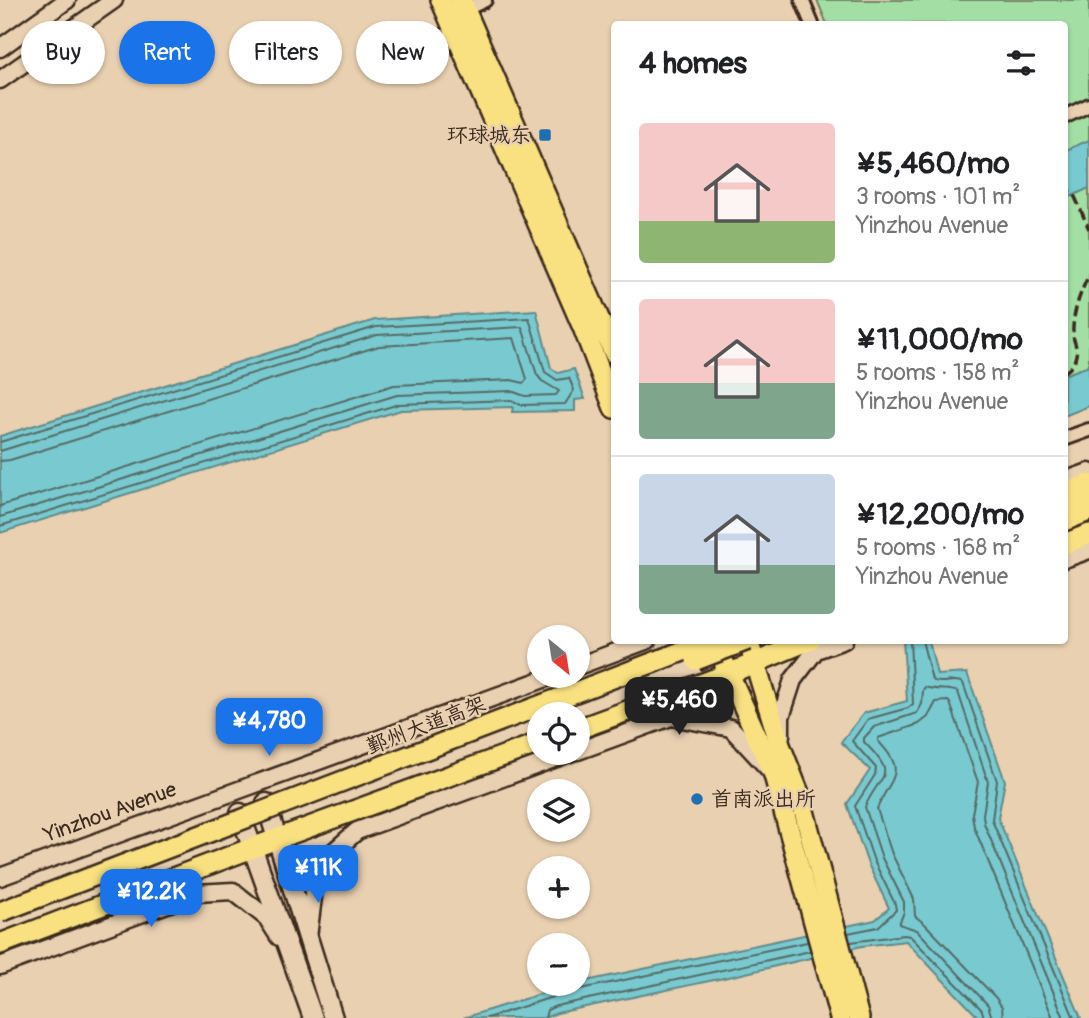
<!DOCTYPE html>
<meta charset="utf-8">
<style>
:root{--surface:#fff;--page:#f6f6f6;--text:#202124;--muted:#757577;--line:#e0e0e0;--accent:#1a73e8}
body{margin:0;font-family:Pangolin,"LXGW WenKai TC",sans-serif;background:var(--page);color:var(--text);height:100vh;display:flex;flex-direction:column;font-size:26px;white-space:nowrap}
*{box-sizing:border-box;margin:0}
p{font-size:23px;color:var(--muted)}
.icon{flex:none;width:38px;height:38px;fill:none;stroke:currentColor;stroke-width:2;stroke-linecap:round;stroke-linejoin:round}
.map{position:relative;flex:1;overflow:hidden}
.details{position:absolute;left:611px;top:21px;width:457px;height:623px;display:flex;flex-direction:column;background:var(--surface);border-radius:7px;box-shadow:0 2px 5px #0004}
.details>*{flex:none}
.guide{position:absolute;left:21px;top:21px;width:485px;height:63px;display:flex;gap:14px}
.needle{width:46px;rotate:150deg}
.fabs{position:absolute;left:527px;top:625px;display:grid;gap:14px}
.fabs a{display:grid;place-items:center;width:63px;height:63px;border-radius:50%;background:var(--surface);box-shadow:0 2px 5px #0004;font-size:35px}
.price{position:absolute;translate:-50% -60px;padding:0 16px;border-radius:14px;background:var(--accent);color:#fff;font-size:23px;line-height:46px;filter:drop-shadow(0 2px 4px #0008)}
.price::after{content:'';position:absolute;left:50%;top:42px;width:21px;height:16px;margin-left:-10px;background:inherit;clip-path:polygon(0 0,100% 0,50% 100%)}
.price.active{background:#222;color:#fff}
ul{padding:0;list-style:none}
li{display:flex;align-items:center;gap:21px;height:175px;padding:0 28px}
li+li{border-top:2px solid var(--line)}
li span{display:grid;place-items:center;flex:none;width:196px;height:140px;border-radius:7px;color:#555}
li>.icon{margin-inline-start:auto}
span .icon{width:84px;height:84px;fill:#fffc;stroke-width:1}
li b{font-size:30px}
h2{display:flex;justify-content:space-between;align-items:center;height:84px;padding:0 28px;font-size:30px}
.chip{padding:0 24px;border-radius:32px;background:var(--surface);box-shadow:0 2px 5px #0004;font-size:24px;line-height:63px}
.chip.active{background:var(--accent);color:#fff}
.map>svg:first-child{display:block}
.green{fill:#a3dfa5;stroke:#6f8462;stroke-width:2}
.water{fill:#79cad0;stroke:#608a89;stroke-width:2}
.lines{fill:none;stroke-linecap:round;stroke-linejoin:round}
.shore{stroke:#546a65;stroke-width:2}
.minor-casing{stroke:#3b2a1e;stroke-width:18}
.tertiary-casing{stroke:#3b2a1e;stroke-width:21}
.secondary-casing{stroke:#3b2a1e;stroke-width:23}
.primary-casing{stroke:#3b2a1e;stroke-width:24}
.trunk-casing{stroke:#3b2a1e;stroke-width:24}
.minor{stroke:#e9d0b1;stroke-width:12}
.tertiary{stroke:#e9d0b1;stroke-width:16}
.secondary{stroke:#e9d0b1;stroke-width:18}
.primary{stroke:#f9e181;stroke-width:19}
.trunk{stroke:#f9e181;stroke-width:19}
.rail{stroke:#3b2a1e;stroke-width:3.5;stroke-dasharray:10 5;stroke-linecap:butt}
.trunk-bridge-casing{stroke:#3b2a1e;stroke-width:24;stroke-linecap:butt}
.trunk-bridge{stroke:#f9e181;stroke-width:19}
.poi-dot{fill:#1f6fb2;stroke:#e9d0b1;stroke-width:2.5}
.labels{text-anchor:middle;stroke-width:5;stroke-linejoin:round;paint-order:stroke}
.poi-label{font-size:21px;fill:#3b2a1e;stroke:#e9d0b1;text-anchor:end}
.street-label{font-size:21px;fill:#3b2a1e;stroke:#e9d0b1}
</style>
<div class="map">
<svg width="1089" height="1018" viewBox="0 0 1089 1018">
<rect width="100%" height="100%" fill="#e9d0b1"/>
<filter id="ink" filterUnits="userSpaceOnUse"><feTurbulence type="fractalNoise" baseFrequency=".0143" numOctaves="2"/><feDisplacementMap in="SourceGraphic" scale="14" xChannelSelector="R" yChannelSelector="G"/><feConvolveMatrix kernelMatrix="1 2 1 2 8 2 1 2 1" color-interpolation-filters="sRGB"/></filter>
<g filter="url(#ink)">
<path class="green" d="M817,0H1089V366L1064,375V24H827Z"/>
<path class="water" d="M1089,140V188L1064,200V151Z
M536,310L551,368L558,373L574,369L585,399L575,400V411L512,412L513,407L401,410L0,533V436L375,320Z
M1089,366V406L1064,416V375Z
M903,640L929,641L937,675L967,673L1005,781L998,818L1081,1018H979L906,941L862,946L733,976L557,1013L544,1018H463L572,984L875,920L889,908L868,864L847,804L870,770L841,742L864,713L907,701Z"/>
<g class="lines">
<path class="shore" d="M0,442L376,327L529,318L545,372L557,380L569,378L574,390L565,404L521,405L511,400L399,404L0,526
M0,451L377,335L522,327L537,375L542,381L559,391L556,395L525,396L511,391L397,395L0,517
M0,461L10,460L379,346L514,338L527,379L524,383L511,380L394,385L0,506
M922,640L932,680C942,686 954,677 963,683L997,781L992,820L1074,1018
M848,933L878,927L896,910L895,904L874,861L855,806L875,775L876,768L852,741L868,719L908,708L913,704L910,640
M851,942L904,935L910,936L982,1010L984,1018
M487,1018L565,993L572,987L581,989L807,942
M545,1018L547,1010L556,1006L810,951
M992,1018L988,1005L917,930L899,924L904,912V902L882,858L865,807C880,772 900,778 864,742V738L874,727L917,713L922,704L923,690L925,687C936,691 950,688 958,692L988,782L983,815L984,823L1064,1018
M1003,1018L1002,1007L996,998L925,924L915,916L914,899L892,854L877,809C890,777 909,773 878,741V738L919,724L928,717L936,702L948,701L950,703L978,782L972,814L974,827L1053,1018"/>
<defs>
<path id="minor" d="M802,0L812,24
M466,9L485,0
M1064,117L1089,105
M1064,439L1089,430"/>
<path id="tertiary" d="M0,48L67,0
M0,80L114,0
M1064,481L1089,472
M1064,559L1089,550
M578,666L648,640
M781,736V717L793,680L816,650L844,640
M578,751L671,717L731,728L768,768
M0,877L552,676
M308,937L317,866L357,831L573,752
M0,966L197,893L233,891L267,918L279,937"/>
<path id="secondary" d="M266,803L333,1018
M240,813L313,1018"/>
<path id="primary" d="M441,0L584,330L614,408
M461,0L614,353
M1064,494L1089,484
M1064,544L1089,534
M714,640L774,775L840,1018
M748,640L780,745L800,796L859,1018
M578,729L728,674L810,640
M0,944L252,848L539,743"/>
<path id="trunk" d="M1064,506L1089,496
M1064,521L1089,511"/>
</defs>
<use href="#minor" class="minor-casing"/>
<use href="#tertiary" class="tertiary-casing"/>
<use href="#secondary" class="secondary-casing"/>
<use href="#primary" class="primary-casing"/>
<use href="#trunk" class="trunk-casing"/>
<use href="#minor" class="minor"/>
<use href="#tertiary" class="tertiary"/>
<use href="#secondary" class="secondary"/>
<use href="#primary" class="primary"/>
<use href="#trunk" class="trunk"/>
<path class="rail" d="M1064,185L1075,197L1089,229
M1064,372C1072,368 1074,364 1076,355C1078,347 1073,341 1073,334C1072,314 1080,293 1089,275"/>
<defs>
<path id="trunk-bridge" d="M696,660L748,640
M0,912L712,640"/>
</defs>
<use href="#trunk-bridge" class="trunk-bridge-casing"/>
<use href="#trunk-bridge" class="trunk-bridge"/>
</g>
</g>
<g class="poi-dot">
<rect x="538" y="128" width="14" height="14" rx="3.5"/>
<circle cx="697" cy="799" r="7"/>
</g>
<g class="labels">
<g class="poi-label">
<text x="531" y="142">环球城东</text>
<text x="711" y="806" text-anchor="start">首南派出所</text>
</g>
<g class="street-label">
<text transform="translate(426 725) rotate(-21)" y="7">鄞州大道高架</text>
<text transform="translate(110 812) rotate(-20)" y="7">Yinzhou Avenue</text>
</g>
</g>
</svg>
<div class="fabs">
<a><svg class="needle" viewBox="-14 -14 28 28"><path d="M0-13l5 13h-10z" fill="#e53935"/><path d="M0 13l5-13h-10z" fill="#757577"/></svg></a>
<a><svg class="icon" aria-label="locate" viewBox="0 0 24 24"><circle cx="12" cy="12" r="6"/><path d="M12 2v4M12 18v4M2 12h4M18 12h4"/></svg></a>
<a><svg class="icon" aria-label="layers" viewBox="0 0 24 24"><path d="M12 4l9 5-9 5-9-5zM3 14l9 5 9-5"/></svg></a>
<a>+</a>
<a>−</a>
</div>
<b class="price active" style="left:679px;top:737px">¥5,460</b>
<b class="price" style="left:269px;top:758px">¥4,780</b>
<b class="price" style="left:318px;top:905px">¥11K</b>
<b class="price" style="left:151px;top:929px">¥12.2K</b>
<div class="guide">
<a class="chip">Buy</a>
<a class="chip active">Rent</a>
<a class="chip">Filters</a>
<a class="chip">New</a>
</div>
<section class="details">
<h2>4 homes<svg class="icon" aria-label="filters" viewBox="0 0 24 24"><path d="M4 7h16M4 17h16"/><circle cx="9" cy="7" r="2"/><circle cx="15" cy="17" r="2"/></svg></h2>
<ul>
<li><span style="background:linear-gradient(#f6c9c9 70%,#8fb573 0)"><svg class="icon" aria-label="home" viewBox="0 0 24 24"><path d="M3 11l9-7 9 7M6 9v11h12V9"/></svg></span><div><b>¥5,460/mo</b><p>3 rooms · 101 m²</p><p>Yinzhou Avenue</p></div></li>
<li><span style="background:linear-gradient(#f6c9c9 60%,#7fa58c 0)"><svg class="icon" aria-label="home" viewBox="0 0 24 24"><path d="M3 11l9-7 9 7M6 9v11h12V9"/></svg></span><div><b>¥11,000/mo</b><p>5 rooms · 158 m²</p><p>Yinzhou Avenue</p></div></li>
<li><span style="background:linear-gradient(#c9d6e8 65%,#7fa58c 0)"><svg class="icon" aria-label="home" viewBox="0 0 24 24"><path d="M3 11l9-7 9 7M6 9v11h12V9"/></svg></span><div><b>¥12,200/mo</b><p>5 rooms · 168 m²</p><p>Yinzhou Avenue</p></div></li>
</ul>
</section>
</div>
